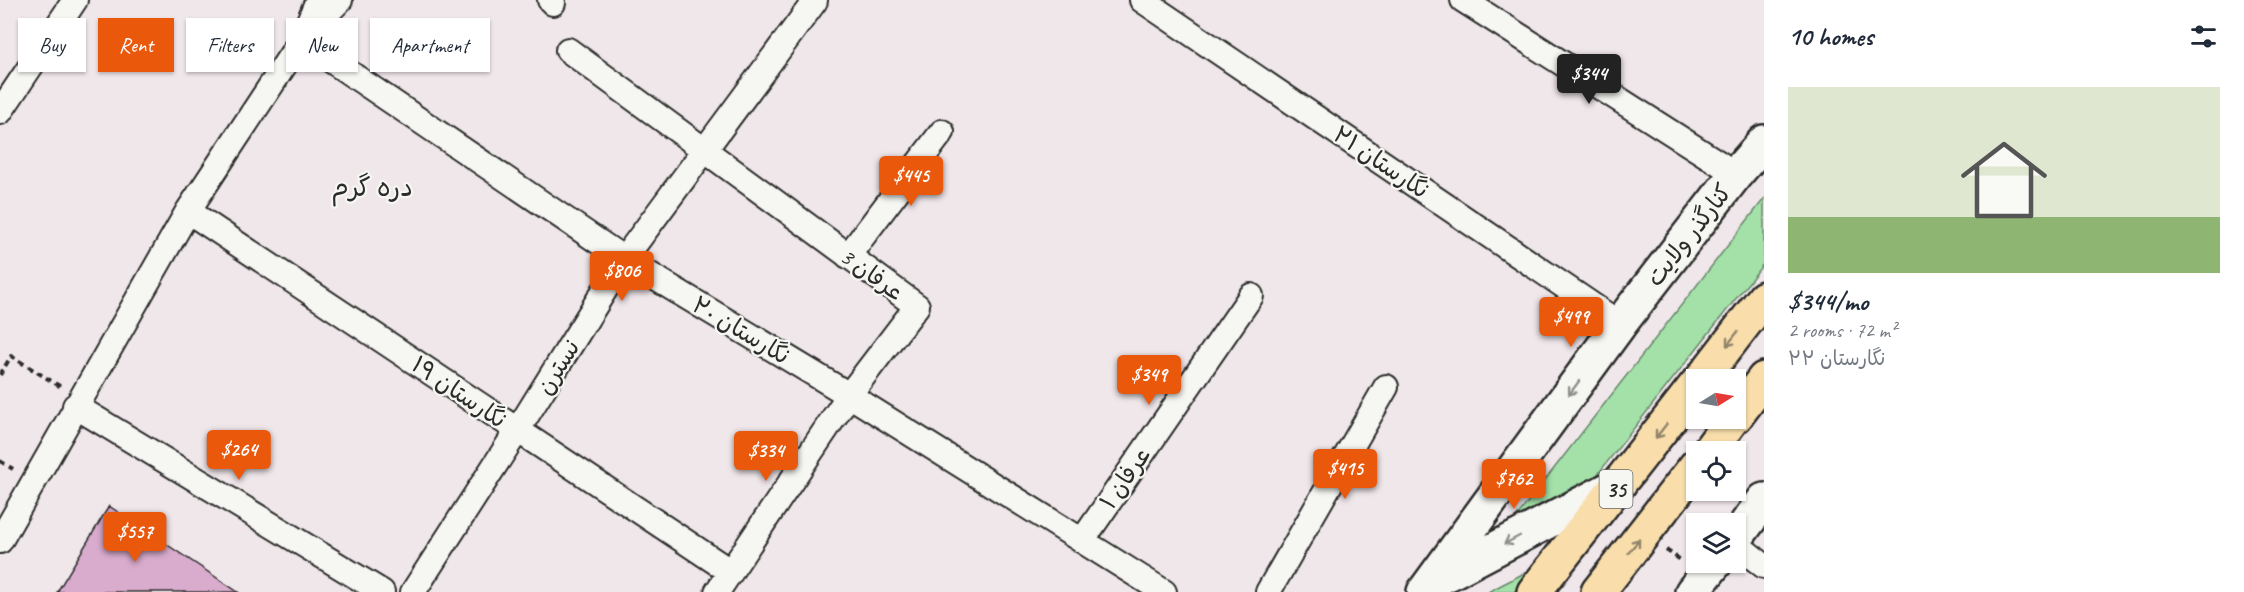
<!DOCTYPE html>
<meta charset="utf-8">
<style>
:root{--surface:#fff;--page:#f2f2f3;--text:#1f2937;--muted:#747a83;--line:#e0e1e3;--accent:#ea580c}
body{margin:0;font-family:Caveat,"Playpen Sans Arabic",sans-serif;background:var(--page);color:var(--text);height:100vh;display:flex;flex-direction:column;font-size:22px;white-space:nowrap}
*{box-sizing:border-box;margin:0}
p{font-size:20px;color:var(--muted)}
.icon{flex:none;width:33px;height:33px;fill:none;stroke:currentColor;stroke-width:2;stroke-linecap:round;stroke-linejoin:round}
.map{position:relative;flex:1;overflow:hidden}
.panel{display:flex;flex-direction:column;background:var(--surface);width:480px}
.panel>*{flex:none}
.top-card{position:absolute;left:18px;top:18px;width:570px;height:54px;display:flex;gap:12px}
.needle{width:39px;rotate:79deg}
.controls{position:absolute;left:1686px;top:369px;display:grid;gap:12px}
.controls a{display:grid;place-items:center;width:60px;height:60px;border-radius:0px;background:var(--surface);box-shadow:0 2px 4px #0004;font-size:30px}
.price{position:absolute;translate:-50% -51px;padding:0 14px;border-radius:6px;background:var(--accent);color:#fff;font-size:20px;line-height:39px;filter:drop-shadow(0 2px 3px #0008)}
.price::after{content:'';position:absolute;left:50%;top:36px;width:18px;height:14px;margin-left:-9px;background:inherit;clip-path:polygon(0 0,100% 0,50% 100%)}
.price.selected{background:#222;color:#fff}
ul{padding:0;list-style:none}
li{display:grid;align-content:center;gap:12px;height:318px;padding:0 24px}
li+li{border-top:2px solid var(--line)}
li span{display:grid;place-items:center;height:186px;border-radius:0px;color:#555}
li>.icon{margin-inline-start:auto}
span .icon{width:108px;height:108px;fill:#fffc;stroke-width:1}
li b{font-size:26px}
h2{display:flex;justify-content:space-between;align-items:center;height:72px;padding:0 24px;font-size:26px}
.tag{padding:0 21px;border-radius:0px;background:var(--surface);box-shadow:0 2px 4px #0004;font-size:21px;line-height:54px}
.tag.selected{background:var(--accent);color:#fff}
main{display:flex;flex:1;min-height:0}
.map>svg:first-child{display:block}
.green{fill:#a3e1a8;stroke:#67866a;stroke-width:1.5}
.building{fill:#d9abcd;stroke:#2b2b2b;stroke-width:1.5}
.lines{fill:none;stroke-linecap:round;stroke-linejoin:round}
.street-casing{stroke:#2b2b2b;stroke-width:28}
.secondary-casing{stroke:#2b2b2b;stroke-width:38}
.primary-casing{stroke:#2b2b2b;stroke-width:38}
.path{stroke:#2b2b2b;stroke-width:4;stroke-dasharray:6 4.5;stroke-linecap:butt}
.street{stroke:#f6f6f2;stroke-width:24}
.secondary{stroke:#f6f6f2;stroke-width:33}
.primary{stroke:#f9deab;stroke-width:33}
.oneway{stroke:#92846b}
.oneway2{stroke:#90908e}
.labels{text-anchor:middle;stroke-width:4.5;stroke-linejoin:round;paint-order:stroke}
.shield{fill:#f6f6f2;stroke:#686867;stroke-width:1.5}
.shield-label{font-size:22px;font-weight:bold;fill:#2b2b2b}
.street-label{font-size:24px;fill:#2b2b2b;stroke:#f6f6f2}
.neighbourhood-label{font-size:26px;fill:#2b2b2b;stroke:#f6f6f2}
</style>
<main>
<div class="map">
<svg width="1764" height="592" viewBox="0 0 1764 592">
<rect width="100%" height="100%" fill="#f0e7eb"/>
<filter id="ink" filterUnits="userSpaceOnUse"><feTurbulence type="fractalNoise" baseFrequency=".0167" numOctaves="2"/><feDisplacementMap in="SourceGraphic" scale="12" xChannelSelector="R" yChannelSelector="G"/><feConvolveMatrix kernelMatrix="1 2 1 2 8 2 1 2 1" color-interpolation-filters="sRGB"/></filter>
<g filter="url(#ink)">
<path class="green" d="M1764,199V263L1590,484L1510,525Z
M1532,569L1514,592H1488Z"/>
<path class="building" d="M109,506L238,592H57Z"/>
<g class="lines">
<defs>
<path id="street" d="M318,0L301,40L624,259L849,395L1164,592
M550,0L553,3
M1142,0L1620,324
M1463,0L1736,174
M568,50L917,306L849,395L717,592
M0,112L75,0
M188,211L731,572
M848,256L942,132
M75,406L382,592
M0,541L188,211L301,40L340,0
M1082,541L1251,296
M1736,544L1764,566
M413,592L517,431L624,259L815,1L814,0
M1268,592L1386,387"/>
<path id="secondary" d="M1736,538L1764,500
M1440,578L1619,484
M1424,592L1620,324L1736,174L1764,142
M1692,592L1716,562"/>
<path id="primary" d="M1701,380L1764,298
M1736,416L1764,379
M1708,452L1733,418
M1534,592L1696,385
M1598,592L1696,466"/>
</defs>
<use href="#street" class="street-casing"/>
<use href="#secondary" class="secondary-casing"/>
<use href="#primary" class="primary-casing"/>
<path class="path" d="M0,375L11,356L61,387
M0,461L13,469
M1666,550L1682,561"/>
<use href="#street" class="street"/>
<use href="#secondary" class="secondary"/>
<use href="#primary" class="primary"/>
</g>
<defs><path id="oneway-shaft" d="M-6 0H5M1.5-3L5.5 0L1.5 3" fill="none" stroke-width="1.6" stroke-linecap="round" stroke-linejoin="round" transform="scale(1.5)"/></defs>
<g class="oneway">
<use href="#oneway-shaft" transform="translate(1732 339) rotate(128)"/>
<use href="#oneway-shaft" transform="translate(1661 431) rotate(128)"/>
<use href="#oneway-shaft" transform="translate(1634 546) rotate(-52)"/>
</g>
<g class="oneway2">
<use href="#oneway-shaft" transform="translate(1574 388) rotate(126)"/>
<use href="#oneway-shaft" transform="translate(1512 540) rotate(152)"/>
</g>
</g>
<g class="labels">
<rect class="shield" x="1599.5" y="470" width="33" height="38" rx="4.5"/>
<g class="shield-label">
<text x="1616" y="497">35</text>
</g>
<g class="street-label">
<text transform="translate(1381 162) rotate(34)" y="8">نگارستان ۲۱</text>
<text transform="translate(1689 235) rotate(-52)" y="8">کنارگذر ولایت</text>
<text transform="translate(872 274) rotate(36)" y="8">عرفان 3</text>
<text transform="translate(741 330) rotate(31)" y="8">نگارستان ۲۰</text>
<text transform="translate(558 367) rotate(-58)" y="8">نسترن</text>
<text transform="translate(459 392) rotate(34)" y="8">نگارستان ۱۹</text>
<text transform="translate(1125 478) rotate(-55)" y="8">عرفان ۱</text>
</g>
<g class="neighbourhood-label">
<text x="372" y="196">دره گرم</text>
</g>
</g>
</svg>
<div class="controls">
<a><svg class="needle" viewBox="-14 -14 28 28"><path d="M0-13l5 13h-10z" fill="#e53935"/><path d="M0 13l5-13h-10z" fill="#747a83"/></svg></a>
<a><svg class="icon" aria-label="locate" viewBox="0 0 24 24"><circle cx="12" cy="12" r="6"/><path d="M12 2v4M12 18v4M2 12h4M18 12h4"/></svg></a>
<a><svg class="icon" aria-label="layers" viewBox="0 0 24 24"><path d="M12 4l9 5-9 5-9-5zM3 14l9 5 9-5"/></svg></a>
</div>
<b class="price selected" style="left:1589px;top:105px">$344</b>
<b class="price" style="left:911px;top:207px">$445</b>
<b class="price" style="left:622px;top:302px">$806</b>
<b class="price" style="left:1571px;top:348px">$499</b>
<b class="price" style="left:1149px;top:406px">$349</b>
<b class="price" style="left:239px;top:481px">$264</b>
<b class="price" style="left:766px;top:482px">$334</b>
<b class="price" style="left:1345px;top:500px">$415</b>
<b class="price" style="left:1514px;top:510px">$762</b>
<b class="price" style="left:135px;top:563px">$557</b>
<div class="top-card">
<a class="tag">Buy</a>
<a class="tag selected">Rent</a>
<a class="tag">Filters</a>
<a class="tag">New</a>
<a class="tag">Apartment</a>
</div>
</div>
<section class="panel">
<h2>10 homes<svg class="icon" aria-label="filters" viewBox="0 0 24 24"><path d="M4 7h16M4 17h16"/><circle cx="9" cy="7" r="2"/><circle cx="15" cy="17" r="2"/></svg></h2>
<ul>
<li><span style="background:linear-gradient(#dfe7d0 70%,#8fb573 0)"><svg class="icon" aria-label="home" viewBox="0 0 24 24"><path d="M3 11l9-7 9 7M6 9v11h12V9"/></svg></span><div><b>$344/mo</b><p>2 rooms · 72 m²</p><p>نگارستان ۲۲</p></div></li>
</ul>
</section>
</main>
